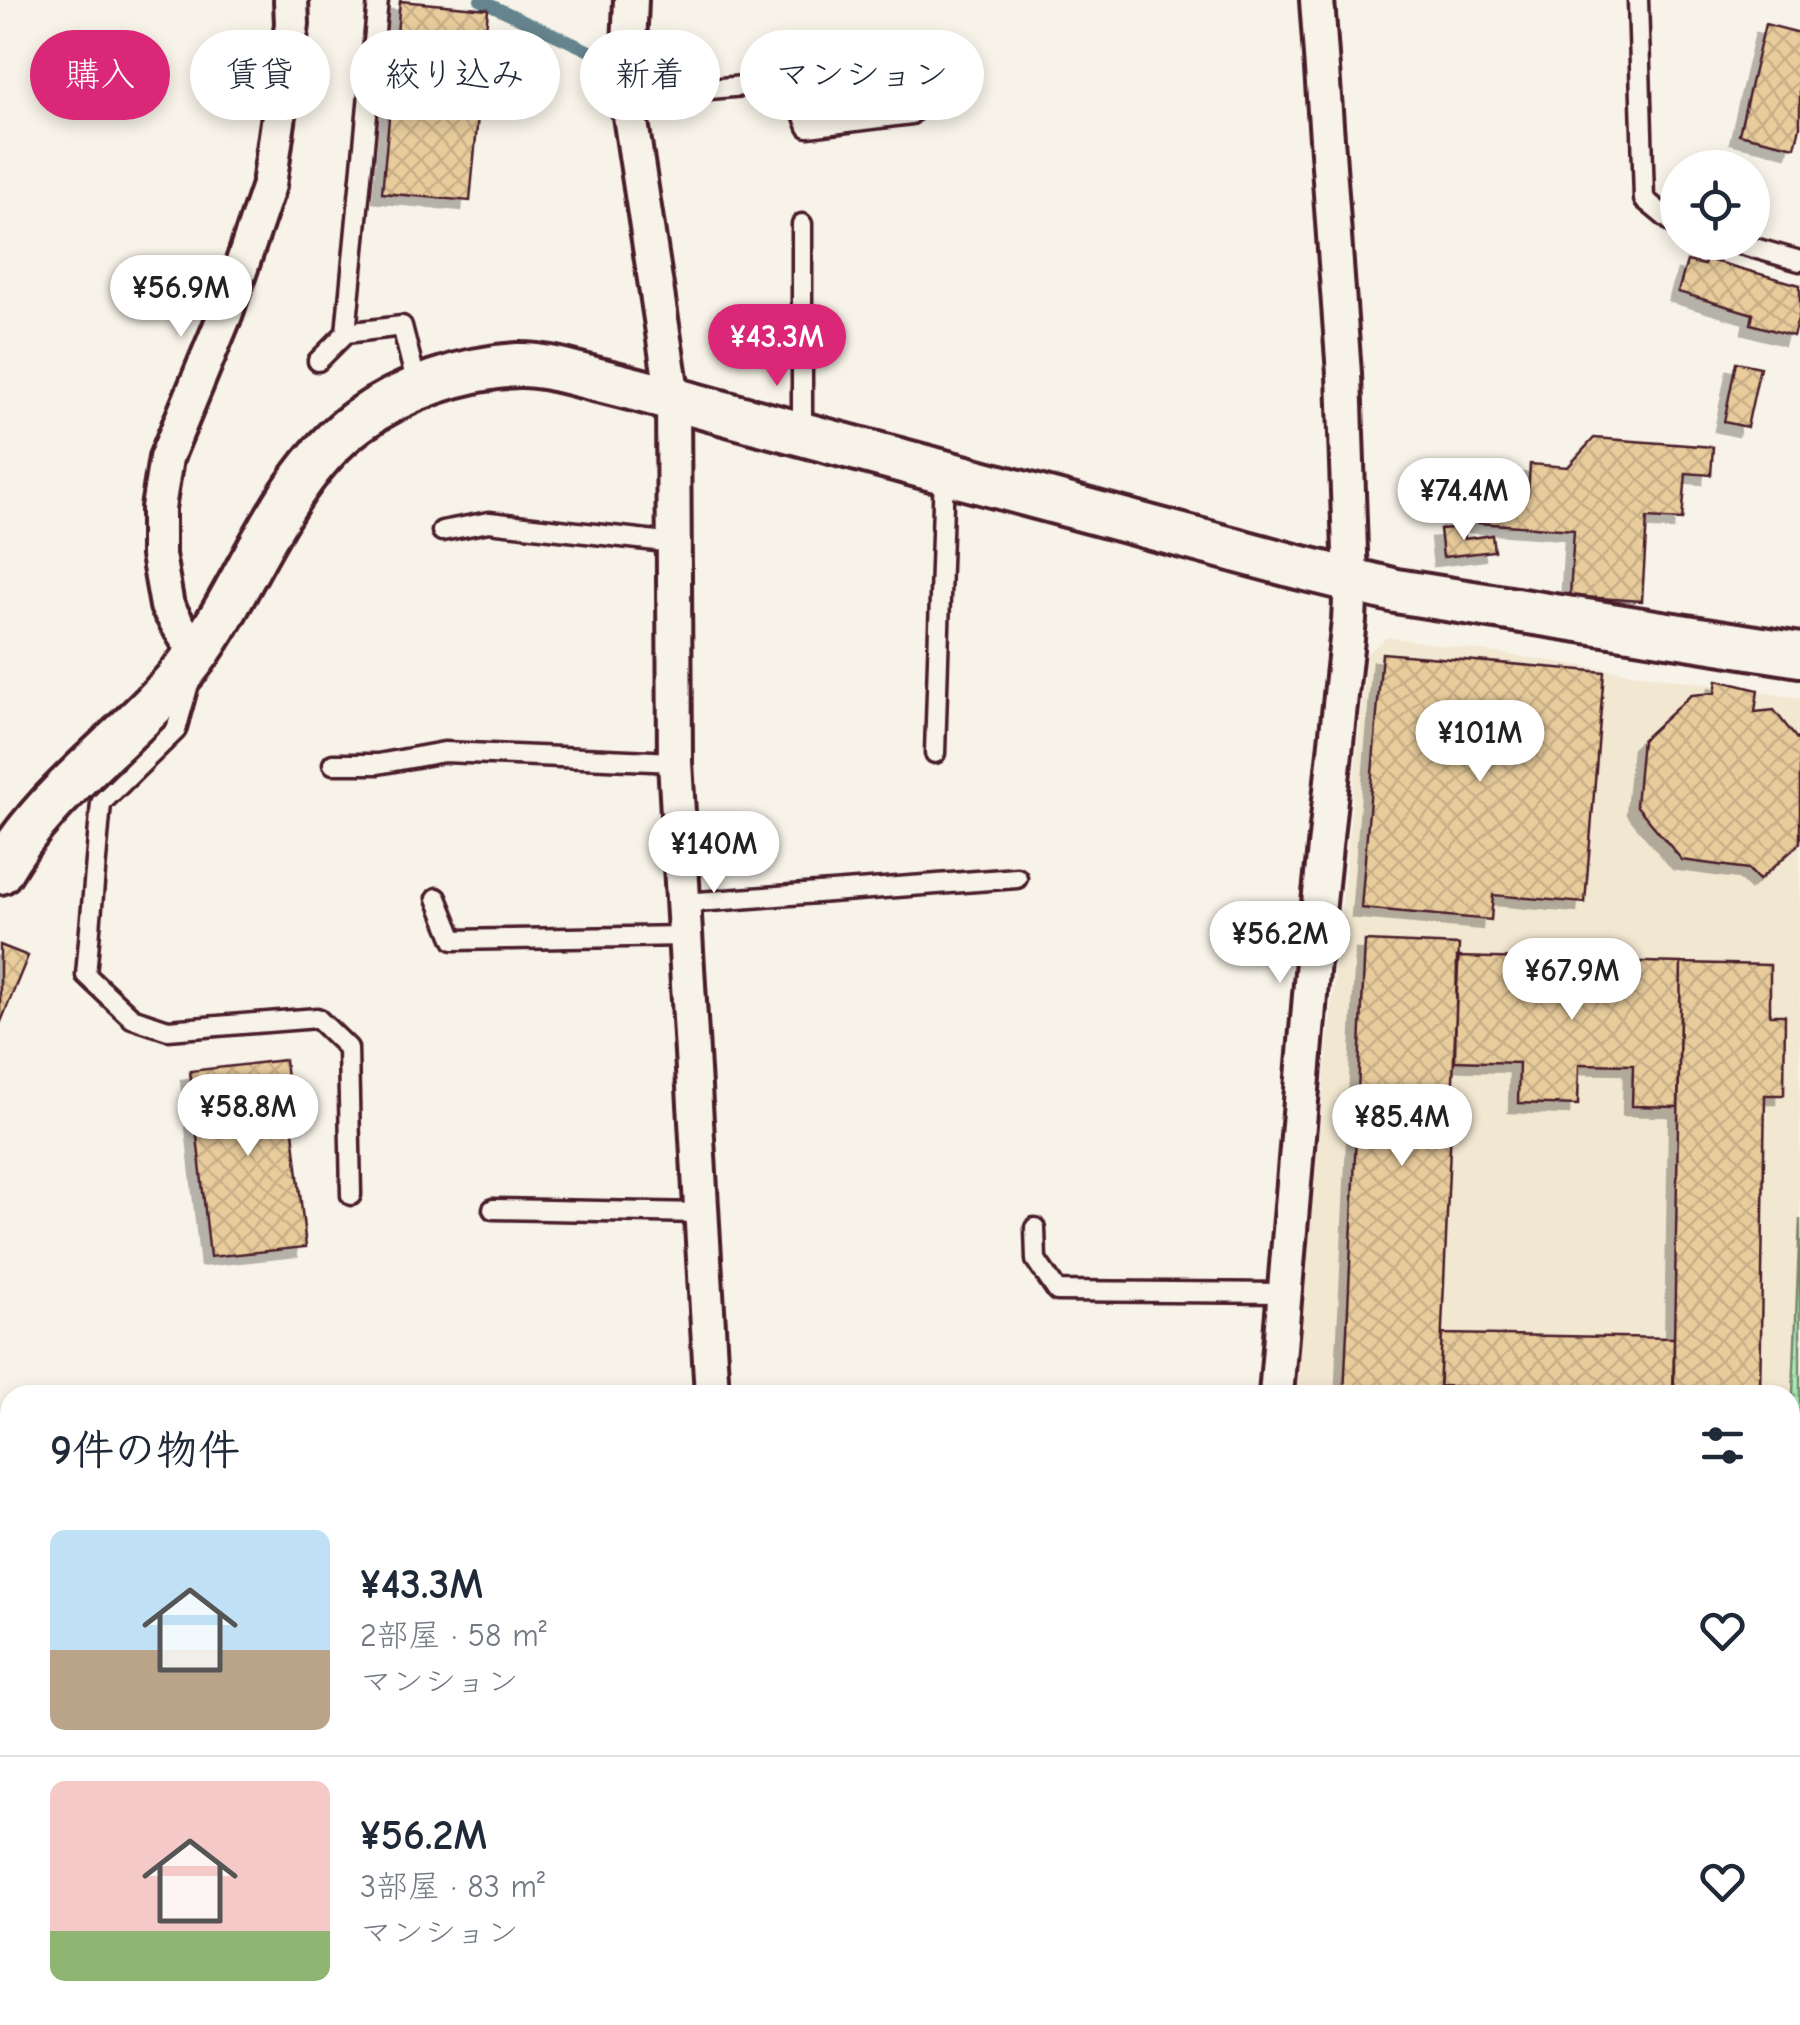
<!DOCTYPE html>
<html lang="ja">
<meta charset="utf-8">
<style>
:root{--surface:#fff;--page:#f2f2f3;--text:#1f2937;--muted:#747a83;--line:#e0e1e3;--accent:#db2777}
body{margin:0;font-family:"Comic Neue","Klee One",sans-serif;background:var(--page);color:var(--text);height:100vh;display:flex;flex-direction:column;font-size:38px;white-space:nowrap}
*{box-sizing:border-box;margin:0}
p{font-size:32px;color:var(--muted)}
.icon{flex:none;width:55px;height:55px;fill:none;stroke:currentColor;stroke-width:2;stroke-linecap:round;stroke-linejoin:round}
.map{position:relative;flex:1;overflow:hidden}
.drawer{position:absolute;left:0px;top:1385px;width:1800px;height:640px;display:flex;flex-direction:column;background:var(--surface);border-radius:30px 30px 0 0;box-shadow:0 5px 15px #0003}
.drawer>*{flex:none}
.hud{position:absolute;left:30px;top:30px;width:1000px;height:90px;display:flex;gap:20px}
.fabs{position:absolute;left:1660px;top:150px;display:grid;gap:20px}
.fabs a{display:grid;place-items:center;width:110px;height:110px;border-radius:50%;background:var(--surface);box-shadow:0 5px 15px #0003;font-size:50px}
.price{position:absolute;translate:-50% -85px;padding:0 22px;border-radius:35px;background:#fff;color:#222;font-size:32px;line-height:65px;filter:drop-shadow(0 2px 5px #0008)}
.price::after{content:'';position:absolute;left:50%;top:60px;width:30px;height:22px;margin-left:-15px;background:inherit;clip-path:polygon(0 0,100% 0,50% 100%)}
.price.on{background:var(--accent);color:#fff}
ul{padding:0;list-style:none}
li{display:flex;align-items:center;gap:30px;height:250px;padding:0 50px}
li+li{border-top:2px solid var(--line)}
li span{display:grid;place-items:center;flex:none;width:280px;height:200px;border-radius:15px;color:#555}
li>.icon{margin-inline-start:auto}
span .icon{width:120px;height:120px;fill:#fffc;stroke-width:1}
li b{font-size:42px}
h2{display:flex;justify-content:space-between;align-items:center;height:120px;padding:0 50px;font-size:42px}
.tag{padding:0 35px;border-radius:45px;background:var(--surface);box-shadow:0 5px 15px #0003;font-size:35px;line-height:90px}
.tag.on{background:var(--accent);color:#fff}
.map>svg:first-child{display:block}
.built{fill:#f2e7d1}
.park{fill:url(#park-dots);stroke:#798670;stroke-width:2.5}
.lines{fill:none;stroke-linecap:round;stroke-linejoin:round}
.stream{stroke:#65848d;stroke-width:12}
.building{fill:url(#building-cross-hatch);stroke:#4a1f2b;stroke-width:2.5;filter:url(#shadow)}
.service-casing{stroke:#4a1f2b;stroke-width:25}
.minor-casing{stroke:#4a1f2b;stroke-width:40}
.tertiary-casing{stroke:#4a1f2b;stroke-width:50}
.service{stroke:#f7f3e8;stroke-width:18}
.minor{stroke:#f7f3e8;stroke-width:32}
.tertiary{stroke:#f7f3e8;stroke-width:42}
</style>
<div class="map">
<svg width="1800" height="2025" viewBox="0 0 1800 2025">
<defs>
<pattern id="park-dots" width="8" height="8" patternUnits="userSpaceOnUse" patternTransform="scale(2.5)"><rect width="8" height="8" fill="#a8ecb6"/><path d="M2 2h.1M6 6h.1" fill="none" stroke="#92ca9d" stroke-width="1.8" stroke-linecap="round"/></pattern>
<pattern id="building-cross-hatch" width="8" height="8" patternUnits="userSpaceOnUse" patternTransform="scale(2.5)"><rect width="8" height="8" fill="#e8cc9c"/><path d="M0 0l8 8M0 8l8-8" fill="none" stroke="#c8af87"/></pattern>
<filter id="shadow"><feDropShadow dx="-9" dy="9" stdDeviation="0" flood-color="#0004"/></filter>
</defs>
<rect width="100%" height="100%" fill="#f7f3e8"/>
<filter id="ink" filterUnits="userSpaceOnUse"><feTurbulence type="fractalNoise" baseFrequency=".01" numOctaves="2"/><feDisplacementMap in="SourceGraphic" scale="20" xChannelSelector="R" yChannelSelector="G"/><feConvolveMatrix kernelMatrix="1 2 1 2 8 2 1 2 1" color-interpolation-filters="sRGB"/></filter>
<g filter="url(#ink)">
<path class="built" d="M1387,637L1800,698V1840L1790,1838V1395H1293L1367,653Z"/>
<path class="park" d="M1800,1219V1658L1790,1655V1469Z"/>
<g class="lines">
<path class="stream" d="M480,0L611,61"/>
</g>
<path class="building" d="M400,1L488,9L470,201L382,193Z
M1765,24L1800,33V127L1795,147L1739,134Z
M1706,259L1800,285V312L1793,336L1751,324L1753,314L1678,292L1687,261L1704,265Z
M1736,362L1760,367L1747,427L1724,422Z
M1594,438L1713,447L1711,475L1686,473L1682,520L1647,518L1642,601L1570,596L1574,530L1478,523L1480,493L1528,495L1530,464L1568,467Z
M1463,527L1464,539L1492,535L1494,551L1443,557L1440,529Z
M1382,653L1604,672L1585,903L1493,895L1491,920L1361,908Z
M1717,680L1758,690L1755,712L1774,710L1800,743V843L1759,880L1748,869L1682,860L1636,805L1642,740L1691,695L1715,693Z
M1365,941L1459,945L1439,1395H1344Z
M0,945L28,956L0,1024Z
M1457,957L1681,963L1678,1107L1632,1106L1633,1065L1579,1064L1578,1105L1518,1103L1519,1063L1455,1061Z
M1681,963L1770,965V1015H1785L1784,1095H1765L1760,1395H1673Z
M285,1060L306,1247L210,1257L190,1071Z
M1442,1334L1674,1338V1391L1439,1386Z
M1488,1387L1531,1388L1530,1395H1488Z"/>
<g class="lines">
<defs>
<path id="service" d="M1638,0L1644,199L1678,227
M627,96L791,82L808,127L911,114
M1733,242L1800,261
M346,333L378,0
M318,361L346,333L402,326L418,389
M802,433V224
M442,531L489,522L674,543
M190,680L176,730L101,803L86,975L132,1018L168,1030L317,1018L348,1048L351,1195
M935,753L944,472
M333,764H378L444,752L675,762
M437,898L454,940L685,936
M684,903L1017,878
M493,1209L701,1213
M1035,1228L1036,1260L1057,1291L1286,1293"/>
<path id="minor" d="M631,0L627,96L673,398L675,762L712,1395
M196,655L167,606L158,555V508L166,458L225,315L269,185L292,24L291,0
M1276,1395L1313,960L1349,620L1351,581L1344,374L1317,0
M784,2015L785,2025
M1256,2015V2025
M1705,2015L1706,2025"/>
<path id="tertiary" d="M0,872C48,787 136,735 194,658C248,585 282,476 358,421C402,389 463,368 518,365C545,364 576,375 603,381C651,393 699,406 746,419C930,468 1114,518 1298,567L1396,591L1800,655"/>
</defs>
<use href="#service" class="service-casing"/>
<use href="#minor" class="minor-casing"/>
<use href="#tertiary" class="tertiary-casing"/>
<use href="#service" class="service"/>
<use href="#minor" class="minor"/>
<use href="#tertiary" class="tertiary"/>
</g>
</g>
</svg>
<div class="fabs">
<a><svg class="icon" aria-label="locate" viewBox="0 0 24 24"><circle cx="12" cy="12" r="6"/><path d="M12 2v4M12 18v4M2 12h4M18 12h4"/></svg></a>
</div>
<b class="price" style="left:181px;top:340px">¥56.9M</b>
<b class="price on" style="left:777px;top:389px">¥43.3M</b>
<b class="price" style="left:1464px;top:543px">¥74.4M</b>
<b class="price" style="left:1480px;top:785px">¥101M</b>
<b class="price" style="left:714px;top:896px">¥140M</b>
<b class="price" style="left:1280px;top:986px">¥56.2M</b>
<b class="price" style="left:1572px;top:1023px">¥67.9M</b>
<b class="price" style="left:248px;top:1159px">¥58.8M</b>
<b class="price" style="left:1402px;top:1169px">¥85.4M</b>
<div class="hud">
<a class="tag on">購入</a>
<a class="tag">賃貸</a>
<a class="tag">絞り込み</a>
<a class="tag">新着</a>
<a class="tag">マンション</a>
</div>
<section class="drawer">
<h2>9件の物件<svg class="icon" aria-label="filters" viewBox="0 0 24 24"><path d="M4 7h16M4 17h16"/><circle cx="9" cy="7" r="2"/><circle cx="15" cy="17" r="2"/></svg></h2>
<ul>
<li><span style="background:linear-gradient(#bfe0f5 60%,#b9a48a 0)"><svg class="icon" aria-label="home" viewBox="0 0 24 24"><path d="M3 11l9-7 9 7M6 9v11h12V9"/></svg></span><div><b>¥43.3M</b><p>2部屋 · 58 m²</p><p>マンション</p></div><svg class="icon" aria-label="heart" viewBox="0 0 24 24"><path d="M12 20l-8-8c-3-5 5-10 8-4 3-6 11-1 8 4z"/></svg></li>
<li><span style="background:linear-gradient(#f6c9c9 75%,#8fb573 0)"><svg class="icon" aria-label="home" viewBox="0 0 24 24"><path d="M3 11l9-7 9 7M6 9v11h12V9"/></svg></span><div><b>¥56.2M</b><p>3部屋 · 83 m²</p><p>マンション</p></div><svg class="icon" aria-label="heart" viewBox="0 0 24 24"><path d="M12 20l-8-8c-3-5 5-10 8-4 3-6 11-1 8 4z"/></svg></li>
</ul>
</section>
</div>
